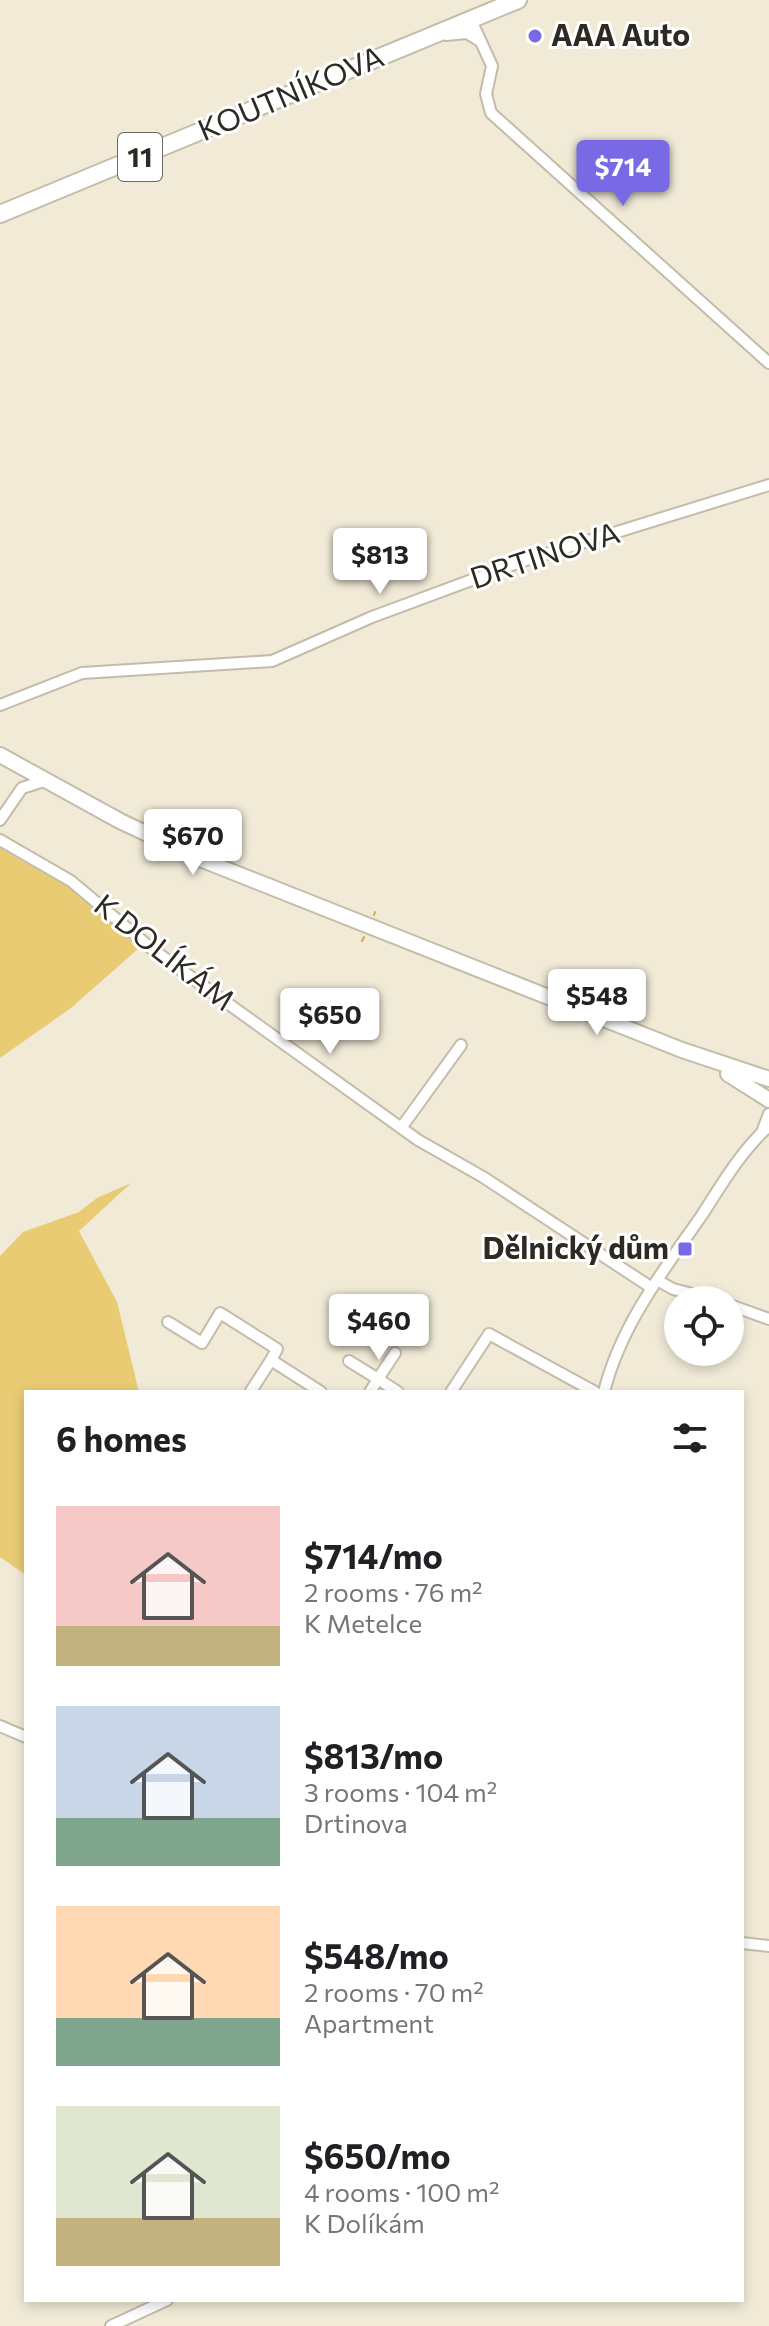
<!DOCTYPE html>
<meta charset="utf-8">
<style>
:root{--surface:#fff;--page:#f2f2f2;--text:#202124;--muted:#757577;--accent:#7969e4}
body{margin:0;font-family:Commissioner,sans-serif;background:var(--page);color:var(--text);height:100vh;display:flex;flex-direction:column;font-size:30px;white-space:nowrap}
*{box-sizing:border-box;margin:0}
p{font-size:26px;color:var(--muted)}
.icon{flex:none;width:44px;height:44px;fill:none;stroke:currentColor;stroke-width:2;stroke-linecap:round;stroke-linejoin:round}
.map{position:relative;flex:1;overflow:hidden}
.sheet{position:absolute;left:24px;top:1390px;width:720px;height:912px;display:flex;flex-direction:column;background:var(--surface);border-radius:0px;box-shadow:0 4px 12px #0003}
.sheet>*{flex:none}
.tools{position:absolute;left:664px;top:1286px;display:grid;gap:16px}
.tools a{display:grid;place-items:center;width:80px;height:80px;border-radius:50%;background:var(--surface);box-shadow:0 4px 12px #0003;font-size:40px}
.price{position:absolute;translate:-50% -68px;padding:0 18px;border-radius:8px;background:#fff;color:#222;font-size:26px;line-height:52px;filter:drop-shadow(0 2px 4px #0008)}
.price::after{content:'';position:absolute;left:50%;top:48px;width:24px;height:18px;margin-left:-12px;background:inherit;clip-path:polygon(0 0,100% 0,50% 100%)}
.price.on{background:var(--accent);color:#fff}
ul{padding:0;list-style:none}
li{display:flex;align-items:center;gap:24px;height:200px;padding:0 32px}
li span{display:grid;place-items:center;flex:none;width:224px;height:160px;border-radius:0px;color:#555}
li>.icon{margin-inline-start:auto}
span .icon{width:96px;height:96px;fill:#fffc;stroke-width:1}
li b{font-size:34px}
h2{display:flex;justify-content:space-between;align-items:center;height:96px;padding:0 32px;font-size:34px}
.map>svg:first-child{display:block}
.green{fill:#e9cb74}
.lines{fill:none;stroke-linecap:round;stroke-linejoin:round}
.stream{stroke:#d0af4e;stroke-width:2}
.minor-casing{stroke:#c3bcaa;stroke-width:14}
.secondary-casing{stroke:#c3bcaa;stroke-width:18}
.primary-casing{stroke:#c3bcaa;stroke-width:20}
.minor{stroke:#fff;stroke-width:10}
.secondary{stroke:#fff;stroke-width:14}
.primary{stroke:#fff;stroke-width:16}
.poi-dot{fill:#7969e4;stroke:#fff;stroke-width:3}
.labels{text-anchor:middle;stroke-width:6;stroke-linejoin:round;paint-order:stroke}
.shield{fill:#fff;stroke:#6b6a64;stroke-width:2}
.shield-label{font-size:28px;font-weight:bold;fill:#2c2a22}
.poi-label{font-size:30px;font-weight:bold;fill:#2c2a22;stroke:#fff;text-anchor:start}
.street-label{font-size:30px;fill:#2c2a22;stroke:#fff}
</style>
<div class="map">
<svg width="769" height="2326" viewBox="0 0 769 2326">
<rect width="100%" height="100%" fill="#f1ead7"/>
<path class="green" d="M0,848L76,891L139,948L71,1008L0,1058Z
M131,1183L79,1231L117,1302L139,1392H26V1575L0,1557V1256L23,1232L79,1212L97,1198Z"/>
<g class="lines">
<path class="stream" d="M374,915L375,912
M362,941L364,937"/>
<defs>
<path id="minor" d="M471,20L492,66L486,94L491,113L769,363
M446,35L467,33L480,41
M0,705L82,673L272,661L372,617L520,562L769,485
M0,820L22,788L44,781
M0,840L71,881L152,949L418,1140L483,1177L652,1288
M401,1128L461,1045
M762,1132L769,1114
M657,1280L673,1289L716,1300
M730,1305L769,1319
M168,1322L202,1343L220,1313L277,1349L271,1360
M349,1361L378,1379L395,1353
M251,1391L271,1360L321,1392
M370,1392L378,1379L398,1392
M451,1392L489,1334L595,1392
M604,1392C621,1325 663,1271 702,1215C722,1184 741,1151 769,1126
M0,1726L26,1737
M742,1943L769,1946
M111,2326L167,2300"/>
<path id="secondary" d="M0,755L120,821L200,859L682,1050L769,1079
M728,1074L769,1100"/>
<path id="primary" d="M0,214L518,0"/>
</defs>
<use href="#minor" class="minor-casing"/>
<use href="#secondary" class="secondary-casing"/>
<use href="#primary" class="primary-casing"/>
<use href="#minor" class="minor"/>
<use href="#secondary" class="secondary"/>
<use href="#primary" class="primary"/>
</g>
<g class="poi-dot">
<circle cx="535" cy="36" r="8"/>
<rect x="677" y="1241" width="16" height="16" rx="4"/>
</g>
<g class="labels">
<rect class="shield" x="118" y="133" width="44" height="48" rx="6"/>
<g class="shield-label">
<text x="140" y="167">11</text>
</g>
<g class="poi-label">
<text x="551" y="46">AAA Auto</text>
<text x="669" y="1259" text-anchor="end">Dělnický dům</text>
</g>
<g class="street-label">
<text transform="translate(291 94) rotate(-23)" y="10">KOUTNÍKOVA</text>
<text transform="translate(545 556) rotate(-18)" y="10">DRTINOVA</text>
<text transform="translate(164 953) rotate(38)" y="10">K DOLÍKÁM</text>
</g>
</g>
</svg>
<div class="tools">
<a><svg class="icon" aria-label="locate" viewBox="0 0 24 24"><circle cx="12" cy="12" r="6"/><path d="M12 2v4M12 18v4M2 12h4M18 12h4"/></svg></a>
</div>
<b class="price on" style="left:623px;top:208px">$714</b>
<b class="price" style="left:380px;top:596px">$813</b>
<b class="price" style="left:193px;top:877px">$670</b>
<b class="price" style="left:597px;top:1037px">$548</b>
<b class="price" style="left:330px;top:1056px">$650</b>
<b class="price" style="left:379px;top:1362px">$460</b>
<section class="sheet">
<h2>6 homes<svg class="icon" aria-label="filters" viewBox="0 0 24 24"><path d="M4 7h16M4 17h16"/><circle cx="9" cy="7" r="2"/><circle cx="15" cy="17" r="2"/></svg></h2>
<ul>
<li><span style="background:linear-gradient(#f6c9c9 75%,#c2b280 0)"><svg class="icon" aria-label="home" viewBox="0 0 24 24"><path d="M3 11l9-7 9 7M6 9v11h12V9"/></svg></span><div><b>$714/mo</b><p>2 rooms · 76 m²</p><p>K Metelce</p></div></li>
<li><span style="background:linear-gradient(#c9d6e8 70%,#7fa58c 0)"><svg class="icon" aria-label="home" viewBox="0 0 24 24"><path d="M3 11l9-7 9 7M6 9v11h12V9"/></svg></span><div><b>$813/mo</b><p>3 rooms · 104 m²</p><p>Drtinova</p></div></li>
<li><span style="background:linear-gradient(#ffd9b3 70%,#7fa58c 0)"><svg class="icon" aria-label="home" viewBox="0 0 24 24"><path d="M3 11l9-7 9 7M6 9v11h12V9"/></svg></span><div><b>$548/mo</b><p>2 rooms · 70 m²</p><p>Apartment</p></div></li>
<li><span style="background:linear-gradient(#dfe7d0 70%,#c2b280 0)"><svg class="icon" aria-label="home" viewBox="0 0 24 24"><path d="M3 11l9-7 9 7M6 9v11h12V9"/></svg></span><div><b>$650/mo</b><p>4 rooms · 100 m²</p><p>K Dolíkám</p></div></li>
</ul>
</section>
</div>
